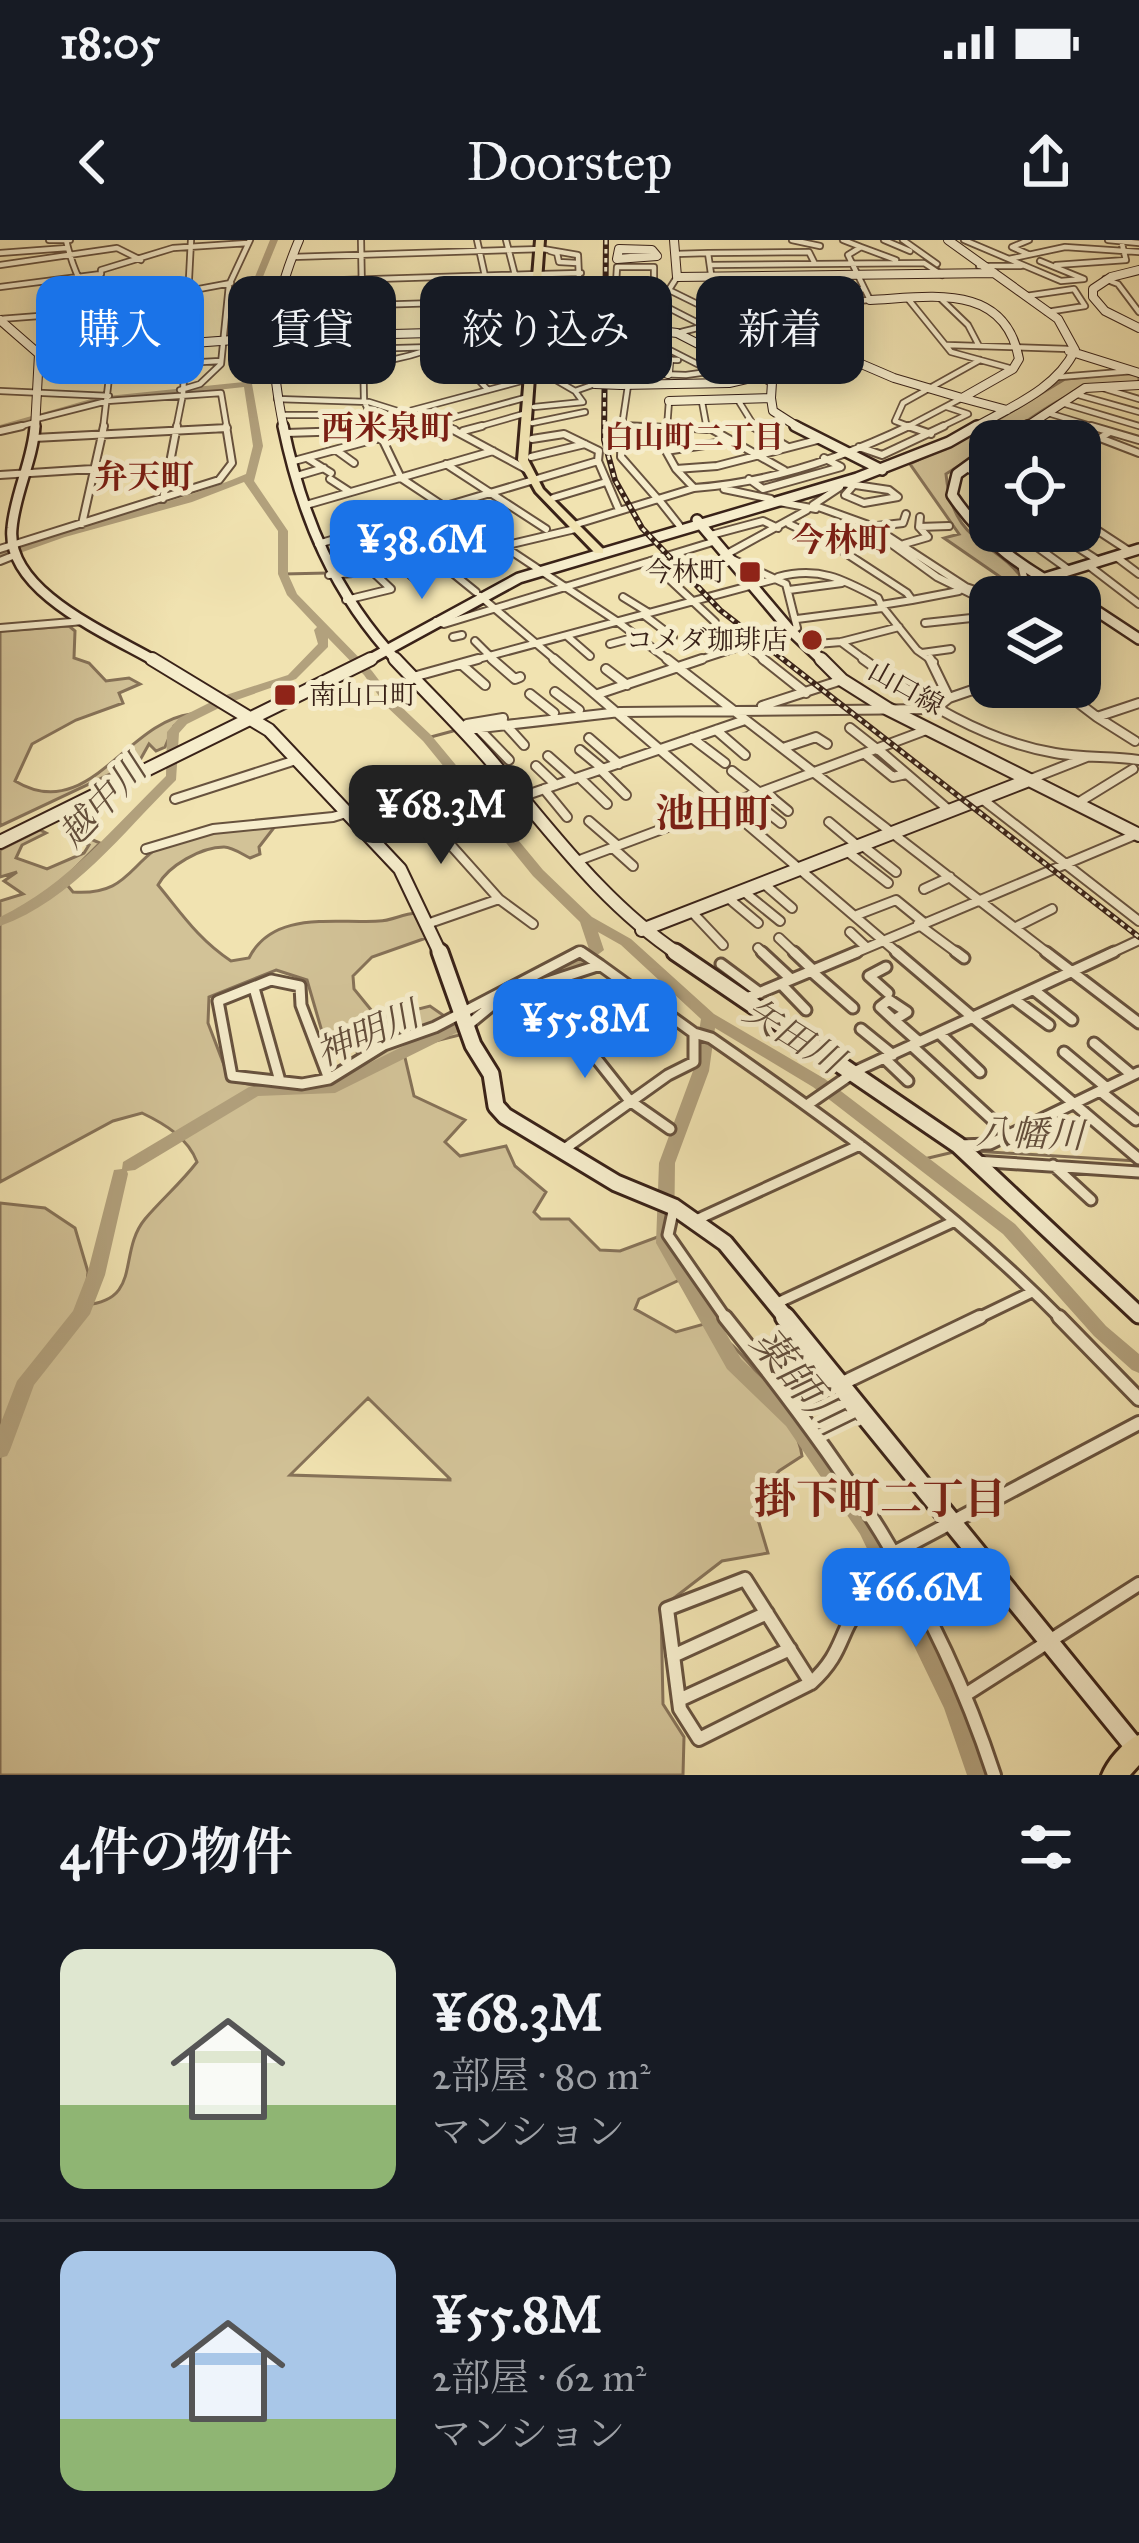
<!DOCTYPE html>
<html lang="ja">
<meta charset="utf-8">
<style>
:root{--surface:#171b24;--page:#20242c;--text:#f1f3f6;--muted:#9ea1a6;--line:#363941;--accent:#1a73e8}
body{margin:0;font-family:"IM FELL Great Primer","Noto Serif JP",serif;background:var(--page);color:var(--text);height:100vh;display:flex;flex-direction:column;font-size:45px;white-space:nowrap}
*{box-sizing:border-box;margin:0}
p{font-size:39px;color:var(--muted)}
.icon{flex:none;width:66px;height:66px;fill:none;stroke:currentColor;stroke-width:2;stroke-linecap:round;stroke-linejoin:round}
.map{position:relative;height:1535px;overflow:hidden}
.drawer{display:flex;flex-direction:column;background:var(--surface);flex:1}
.drawer>*{flex:none}
.guide{position:absolute;left:36px;top:36px;width:1068px;height:108px;display:flex;gap:24px}
.fabs{position:absolute;left:969px;top:180px;display:grid;gap:24px}
.fabs a{display:grid;place-items:center;width:132px;height:132px;border-radius:24px;background:var(--surface);box-shadow:0 6px 30px #0003;font-size:60px}
.price{position:absolute;translate:-50% -102px;padding:0 27px;border-radius:24px;background:var(--accent);color:#fff;font-size:39px;line-height:78px;filter:drop-shadow(0 3px 6px #0008)}
.price::after{content:'';position:absolute;left:50%;top:72px;width:36px;height:27px;margin-left:-18px;background:inherit;clip-path:polygon(0 0,100% 0,50% 100%)}
.price.current{background:#222;color:#fff}
ul{padding:0;list-style:none}
li{display:flex;align-items:center;gap:36px;height:300px;padding:0 60px}
li+li{border-top:3px solid var(--line)}
li span{display:grid;place-items:center;flex:none;width:336px;height:240px;border-radius:24px;color:#555}
li>.icon{margin-inline-start:auto}
span .icon{width:144px;height:144px;fill:#fffc;stroke-width:1}
li b{font-size:51px}
h2{display:flex;justify-content:space-between;align-items:center;height:144px;padding:0 60px;font-size:51px}
.chip{padding:0 42px;border-radius:24px;background:var(--surface);box-shadow:0 6px 30px #0003;font-size:42px;line-height:108px}
.chip.current{background:var(--accent);color:#fff}
.status{display:flex;justify-content:space-between;align-items:center;height:84px;padding:0 60px;background:var(--surface);direction:ltr}
.status svg{height:33px;fill:currentColor}
header{display:flex;justify-content:space-between;align-items:center;height:156px;padding:0 60px;background:var(--surface);font-size:54px;font-weight:600}
.map>svg:first-child{display:block}
.green{fill:#d2c297;stroke:#867258;stroke-width:3;fill-rule:evenodd}
.lines{fill:none;stroke-linecap:round;stroke-linejoin:round}
.stream{stroke:#826e55;stroke-width:3}
.river{fill:#b2a17d;fill-rule:evenodd}
.street-far4-casing{stroke:#67523e;stroke-width:8}
.street-far3-casing{stroke:#67523e;stroke-width:10}
.street-far2-casing{stroke:#67523e;stroke-width:12}
.street-far1-casing{stroke:#67523e;stroke-width:15}
.street-casing{stroke:#67523e;stroke-width:18}
.secondary-far4-casing{stroke:#392218;stroke-width:10}
.secondary-far3-casing{stroke:#392218;stroke-width:14}
.secondary-far2-casing{stroke:#392218;stroke-width:16}
.secondary-far1-casing{stroke:#392218;stroke-width:21}
.secondary-casing{stroke:#392218;stroke-width:24}
.primary-casing{stroke:#392218;stroke-width:6}
.highway-casing{stroke:#392218;stroke-width:6}
.street-far4{stroke:#f6edcc;stroke-width:4.5}
.street-far3{stroke:#f6edcc;stroke-width:6}
.street-far2{stroke:#f6edcc;stroke-width:8}
.street-far1{stroke:#f6edcc;stroke-width:9}
.street{stroke:#f6edcc;stroke-width:12}
.secondary-far4{stroke:#f6edcc;stroke-width:8}
.secondary-far3{stroke:#f6edcc;stroke-width:9}
.secondary-far2{stroke:#f6edcc;stroke-width:12}
.secondary-far1{stroke:#f6edcc;stroke-width:15}
.secondary{stroke:#f6edcc;stroke-width:18}
.primary{fill:#f1e3b1;fill-rule:evenodd}
.highway{fill:#f1e3b1;fill-rule:evenodd}
.rail-casing{stroke:#392218;stroke-width:6}
.rail{stroke:#f6edcc;stroke-width:3;stroke-dasharray:4.5;stroke-linecap:butt}
.secondary-bridge-casing{stroke:#392218;stroke-width:10;stroke-linecap:butt}
.secondary-bridge{stroke:#f6edcc;stroke-width:8}
.poi-dot{fill:#8f2418;stroke:#f6edcc;stroke-width:4.5}
.labels{text-anchor:middle;stroke-width:10;stroke-linejoin:round;paint-order:stroke}
.far-poi-label{font-size:27px;fill:#392218;stroke:#f6edcc;text-anchor:end}
.far-street-label{font-size:27px;fill:#392218;stroke:#f6edcc}
.far-neighbourhood-label{font-size:30px;font-weight:bold;fill:#7a1f14;stroke:#f6edcc}
.far-quarter-label{font-size:33px;font-weight:bold;fill:#7a1f14;stroke:#f6edcc}
.water-label{font-size:36px;font-style:italic;fill:#634e3b;stroke:#f6edcc}
.quarter-label{font-size:39px;font-weight:bold;fill:#7a1f14;stroke:#f6edcc}
.near-water-label{font-size:42px;font-style:italic;fill:#634e3b;stroke:#f6edcc}
.near-neighbourhood-label{font-size:42px;font-weight:bold;fill:#7a1f14;stroke:#f6edcc}
</style>
<div class="status"><b>18:05</b><svg viewBox="0 0 49 12"><path d="M0 12V9h3v3zM5 12V6h3v6zM10 12V3h3v9zM15 12V0h3v12zM26 1h20v11H26zM47 4h2v5h-2z"/></svg></div>
<header><svg class="icon" aria-label="back" viewBox="0 0 24 24"><path d="M15 5l-7 7 7 7"/></svg>Doorstep<svg class="icon" aria-label="share" viewBox="0 0 24 24"><path d="M12 15V3M7 8l5-5 5 5M5 13v7h14v-7"/></svg></header>
<div class="map">
<svg width="1139" height="1535" viewBox="0 0 1139 1535">
<rect width="100%" height="100%" fill="#f1e3b1"/>
<filter id="stains"><feTurbulence type="fractalNoise" baseFrequency=".00167" numOctaves="4"/><feColorMatrix values="0 0 0 0 .2 0 0 0 0 .09 0 0 0 0 .02 0 0 0 .5 -.17"/></filter>
<radialGradient id="worn" r=".72"><stop offset=".6" stop-color="#630" stop-opacity="0"/><stop offset="1" stop-color="#630" stop-opacity=".3"/></radialGradient>
<path class="green" d="M1127,133L1139,135V143C1078,138 1047,169 997,201H990V206L946,234C953,307 995,298 1025,342L1009,343L944,298L959,294L910,224L979,191L1065,139Z
M69,386L75,391L74,418L89,423L106,441L129,438L140,444L119,453L123,463L76,480L32,504L15,541C88,585 126,482 191,474L174,486L165,507L156,511L149,504L140,520L0,586V391Z
M276,585L259,607L260,614L250,618C242,614 232,607 224,607C201,607 168,626 158,645C182,674 198,699 231,721L249,718C273,670 334,684 379,681C391,681 402,674 416,673L426,698L372,717L353,736L354,749L372,771L399,774L430,766L463,789L464,794L403,809L414,856L465,880L445,902L460,916L506,906L515,926L546,952L534,972L541,979H569L600,1010L620,1011L660,996L690,1035L639,1059L635,1069L676,1092L704,1084C738,1100 798,1179 802,1216L779,1231L753,1263L768,1313L722,1321L661,1368L663,1464L684,1497L683,1535H0V963L45,968L75,988L88,1032L85,1065C143,1060 117,1013 145,979C162,959 181,943 197,922C188,898 165,884 142,873L113,881L0,942V661L23,654L4,641L17,632L0,637V610L40,590L46,593L22,605L16,618L47,629L84,613L89,605L72,598L79,594L100,603L63,640L73,652C134,656 128,616 179,597C209,586 245,588 276,585ZM276,730L307,740L323,795L349,794L362,823C317,845 277,858 229,838L208,783L209,757ZM368,1158L450,1239V1240L290,1235Z"/>
<g class="lines">
<path class="stream" d="M923,16L939,29
M283,334L328,333
M985,354L1019,357
M503,481L523,479
M427,498L453,491
M973,911L1137,921
M920,920L958,911
M120,934L129,926"/>
<path class="river" d="M270,0H278L258,49L254,108L258,117L252,144L263,206L254,241L288,291V334L297,354L372,431L394,460L431,495L543,630L592,677L631,699L714,774L825,839L1015,984L1106,1086L1139,1114V1133L1132,1130L1094,1096L1003,994L813,847L715,788L709,831L675,923L674,1003L741,1119L800,1174L874,1282L962,1458L989,1535H967L944,1468L860,1294L786,1186L727,1129L656,1003L659,923L693,831L701,779L621,705L598,692L604,710L579,729L515,753H505L503,750L505,747L569,723L589,709L580,682L533,636L423,501L386,466L364,435L328,398V407L296,439L231,462L187,484L179,493L176,540C123,592 73,660 0,686V677C67,645 114,587 166,536L167,492L179,478L223,456L288,435L318,404L314,390L317,387L287,355L278,334V291L244,242L192,262L65,297L0,320V313C80,281 166,268 246,234L253,206L244,147L99,163L0,191V185L98,157L244,142L250,117L246,108L250,49Z
M489,755L494,757L496,760L494,763L466,788L335,853L258,856L135,930L127,931L128,934L105,1035L90,1074L34,1145L10,1210L7,1216L0,1218V1185L17,1141L73,1071L87,1035L114,930L122,929L123,922L249,847L327,844L456,780L484,757Z"/>
<defs>
<path id="street-far4" d="M49,0H66
M70,0H66C75,38 87,59 115,86L103,189
M361,0L364,161L377,189
M506,0L515,35
M792,0L820,6
M884,0L910,11
M903,0L937,24
M964,0L1061,41L1084,39L1040,21
M1108,0L1139,3
M861,7L896,20
M550,11L557,13L559,22L577,23
M0,13L67,8
M708,13L809,12L815,24L924,23L942,35
M676,14L708,13L713,48L760,73
M1028,14L1012,7L1029,0
M292,17L543,9L578,15L580,61L551,89
M1009,19L1065,7L1139,12
M0,25L117,8L141,20
M710,25L815,24
M1056,25L1126,20L1121,0
M979,26H1021
M617,27H654V52L637,64L631,77H614Z
M542,34L581,33
M750,37L753,47L791,65
M1105,39L1118,44L1139,72
M281,42L537,34
M0,47L101,34V30L173,8L248,3
M671,51L730,80
M764,52L864,49
M1026,56L1074,49L1085,66L1047,72
M362,57L384,56
M941,59L968,85L979,106
M541,60L580,59
M909,60L951,112L1013,129
M663,65L704,86
M275,68L534,60
M0,79L65,74L231,43
M677,93L791,65L870,60L848,15L861,7L843,0
M636,101L656,103L713,132
M947,105L1069,109
M337,108H362
M362,109L434,107
M59,111L115,86L184,73
M453,112L488,150
M455,114L532,115
M631,119L678,120
M272,128C354,126 428,128 493,72L477,0
M39,131L220,121
M472,133L530,132
M591,133L566,132L556,140L575,151L595,144
M630,133L686,135L743,127
M1059,137L1133,131
M1099,147L1139,159
M180,150L200,144L221,124L229,45L250,0
M0,151L109,156
M1075,154L1139,172
M277,159L369,162L455,189
M738,160L756,189
M669,161L667,188L691,189
M702,162L707,189
M1062,163L1139,186
M534,167L583,162L575,151
M402,173L529,139
M1048,173L1101,189
M281,175H329L336,189
M36,179L107,161L221,153L227,189
M532,183L585,172
M10,189L36,182
M176,189L183,154L191,0
M215,189L227,188
M412,189L528,157
M471,189L527,173
M667,189L622,186L634,105L677,37
M903,189L962,158
M916,189L895,181L903,163L980,120
M937,189L968,174L947,167"/>
<path id="street-far3" d="M334,186L337,191
M376,186L401,238L618,382L671,422
M446,186L526,229
M622,186L621,217L656,257
M622,186L667,188L666,211L676,229
M667,186L707,189
M706,186L784,230
M752,186L788,207
M908,186L931,194
M1091,186L1139,200
M0,191L22,186
M463,191L482,186
M1110,192L1100,198L1139,213
M286,193L378,190
M34,198L227,188
M821,199L717,226L676,229L694,248C769,243 842,218 909,186
M859,207L882,215L944,186
M336,210L354,223
M666,211L730,201
M531,217L585,204
M307,218L331,233
M294,221L423,186
M598,221L619,270
M446,224L546,289
M966,228L990,239
M0,235L169,224
M297,236L324,228
M330,239L350,252
M749,239L763,249L841,227L824,218
M842,243L889,250L898,257L864,263L845,255L852,247
M836,244L840,247L813,265L874,287L966,347L984,353L1012,343L1026,345L1022,329
M724,249L771,259
M553,258L606,242
M163,259L177,186
M660,261L679,285
M774,261L816,269
M306,265L493,211
M387,270L449,316
M1080,279L1129,311
M342,281L379,307
M82,284L104,186
M577,284L694,248
M789,284L835,306L907,353L912,360L881,365L917,410L934,422
M877,286L903,283L906,274
M919,287L949,286
M1015,291L1069,330
M1052,291L1099,321
M711,295L763,281L778,288
M338,298L378,327
M886,300L937,337L990,363
M318,304L598,221L599,211L564,194L532,199
M904,304L928,297L919,287L920,277
M0,309L219,240L232,223L226,186
M727,314L807,270
M1115,316L1139,334
M0,321L15,315
M650,321L715,382
M439,322L476,352
M1088,325L1139,364
M404,329L422,345
M329,335L411,328L575,289
M778,337C818,326 843,339 878,358L881,365
M789,350L842,343
M480,356L558,422
M623,357L649,373
M346,360L391,349L373,332
M912,360L959,351
M644,375L673,397
M797,379L882,368
M436,381L444,384L716,301
M925,383L990,376
M0,388L84,381
M720,393L737,407
M567,396L590,416
M453,397L462,395
M475,401L490,416
M841,402L868,422
M610,404L636,397
M805,405L841,402L899,387
M746,406L767,422
M922,413L951,409
M488,416L496,422
M467,422L779,338
M693,422L797,388L786,344L730,318"/>
<path id="street-far2" d="M492,419L515,439L520,437
M554,419L900,715
M667,419L1050,715
M763,419L806,453
M863,419C921,461 984,501 1055,513C1083,518 1111,516 1139,520
M930,419L949,458
M461,424L485,445
M606,429L627,445
M413,437L478,419
M1022,447L1072,458L1097,477
M555,452L579,470
M530,454L554,473
M598,454L702,419
M762,466L842,440
M467,484L503,478
M505,484L524,505
M477,487L509,520
M850,488L878,510
M463,490L620,472L935,469L949,458L990,444
M716,490L745,515
M589,498L619,524
M692,498L725,523
M1135,501L1097,477L1139,463
M783,508L816,497L827,504
M580,510L603,529
M879,510L950,571
M866,515L893,537L906,534
M548,516L574,539
M536,526L556,545
M601,530L626,555
M732,531L761,554
M580,538L607,564
M1031,539L1087,517
M544,549L567,577
M765,552L788,571
M521,557L745,480
M749,558L781,583
M175,559L296,520
M982,559L1139,681
M666,561L690,579
M1076,564L1133,529
M589,581L618,606
M829,582L859,607
M863,606L896,632
M613,608L633,626
M146,609L213,589L333,577L406,555L499,659L533,684
M848,612L888,643
M577,621L929,489
M763,643L792,668
M924,649L950,637
M743,651L780,681
M727,657L758,683
M691,671L723,705
M857,675L896,660L923,682
M427,684L499,659
M918,684L960,715
M1016,687L1052,669
M850,692L866,707
M779,698L797,715
M758,708L765,715
M573,715L580,711L585,715
M850,715L1137,594
M1107,715L1139,700"/>
<path id="street-far1" d="M581,712L600,725
M762,712L791,739
M794,712L813,730
M896,712L1139,919
M956,712L964,718
M1046,712L1139,783
M721,724L760,753
M886,727L869,736L888,753
M811,731L853,768
M271,740L300,746L301,765L329,839L302,844L232,836L218,761Z
M781,744L806,770
M538,745L630,861L670,889
M254,748L280,841
M1034,750L1072,780
M1014,759L1049,785
M742,760L857,712
M889,760L907,772L894,780L880,767Z
M894,780L919,802
M468,785L502,757L600,725L694,793V822L668,835L563,910
M861,789L893,815
M694,793L711,798C835,884 956,972 1062,1080
M940,794L980,832
M1094,803L1132,835
M912,806L1010,896
M1064,812L1107,848
M885,819L908,841
M329,839L384,805L435,787L579,712
M1100,851L1136,880
M807,865L856,831L1114,712
M958,905L990,904L1139,832
M975,921L1139,932
M1053,925L1091,960
M674,967L668,995L727,1080
M696,980L860,905
M775,1064L955,981
M974,1080L1032,1052"/>
<path id="street" d="M725,1077C842,1223 935,1354 994,1535
M1059,1077L1139,1159
M797,1165L980,1077
M892,1314L1139,1183
M745,1339L811,1443L699,1499L680,1469L667,1369Z
M673,1416L767,1373
M811,1443C860,1399 826,1371 908,1343
M965,1455L1139,1344
M679,1460L790,1409"/>
<path id="secondary-far4" d="M674,0L677,37L994,33
M948,0L1058,79L1075,110C1056,150 1010,167 972,189
M619,9L652,10L657,16L617,19Z
M1139,30L1111,37L1093,49V57L1105,71L1139,88
M0,80L39,114L35,189
M644,89L677,93L772,142L771,158L669,161
M1069,111L1139,133
M39,114L275,97L586,89L595,93L590,140L595,144
M668,134L669,120
M621,145L729,143L845,117L894,138L962,158L1013,129L1019,119C1005,42 931,57 870,60
M771,158L773,171L801,189
M962,158L1007,170
M284,189C268,113 269,71 299,0
M1023,189L1085,148L1139,145"/>
<path id="secondary-far3" d="M35,186C33,220 15,253 12,288C5,352 111,395 157,422
M283,186C302,277 334,354 398,422
M795,186L882,230
M1004,201L1028,186
M990,210L957,234L952,255C984,303 1026,330 1076,357
M697,280L790,390L824,422
M1042,339L1139,309
M1080,360L1139,399
M365,422L519,338L857,238L949,202L977,186"/>
<path id="secondary-far2" d="M152,419L269,490L400,629L441,715
M395,419C425,451 457,482 485,514C547,585 600,662 680,715
M821,419L842,440L888,469L1139,595
M0,602L371,419
M642,690L1029,540"/>
<path id="secondary-far1" d="M440,712L473,805L491,834L496,866L505,876L616,943L674,967L725,1003L788,1080
M675,712L958,905L1139,1075"/>
<path id="secondary" d="M785,1077L1137,1510"/>
<path id="primary" d="M536,0H544L528,220L543,249L603,309V313H595L536,252L518,220Z"/>
<path id="highway" d="M1139,1495V1525L1130,1535H1102C1108,1520 1124,1501 1139,1495Z"/>
</defs>
<use href="#street-far4" class="street-far4-casing"/>
<use href="#street-far3" class="street-far3-casing"/>
<use href="#street-far2" class="street-far2-casing"/>
<use href="#street-far1" class="street-far1-casing"/>
<use href="#street" class="street-casing"/>
<use href="#secondary-far4" class="secondary-far4-casing"/>
<use href="#secondary-far3" class="secondary-far3-casing"/>
<use href="#secondary-far2" class="secondary-far2-casing"/>
<use href="#secondary-far1" class="secondary-far1-casing"/>
<use href="#secondary" class="secondary-casing"/>
<use href="#primary" class="primary-casing"/>
<use href="#highway" class="highway-casing"/>
<use href="#street-far4" class="street-far4"/>
<use href="#street-far3" class="street-far3"/>
<use href="#street-far2" class="street-far2"/>
<use href="#street-far1" class="street-far1"/>
<use href="#street" class="street"/>
<use href="#secondary-far4" class="secondary-far4"/>
<use href="#secondary-far3" class="secondary-far3"/>
<use href="#secondary-far2" class="secondary-far2"/>
<use href="#secondary-far1" class="secondary-far1"/>
<use href="#secondary" class="secondary"/>
<use href="#primary" class="primary"/>
<use href="#highway" class="highway"/>
<defs>
<path id="rail" d="M606,0L604,200L615,240L642,288L720,370L1139,697"/>
</defs>
<use href="#rail" class="rail-casing"/>
<use href="#rail" class="rail"/>
<defs>
<path id="secondary-bridge" d="M595,144L621,145"/>
</defs>
<use href="#secondary-bridge" class="secondary-bridge-casing"/>
<use href="#secondary-bridge" class="secondary-bridge"/>
</g>
<g class="poi-dot">
<rect x="738" y="320" width="24" height="24" rx="6"/>
<circle cx="812" cy="400" r="12"/>
<rect x="273" y="443" width="24" height="24" rx="6"/>
</g>
<g class="labels">
<g class="far-poi-label">
<text x="726" y="341">今林町</text>
<text x="788" y="409">コメダ珈琲店</text>
<text x="309" y="464" text-anchor="start">南山口町</text>
</g>
<g class="far-street-label">
<text transform="translate(906 448) rotate(29)" y="9">山口線</text>
</g>
<g class="far-neighbourhood-label">
<text x="694" y="207">白山町二丁目</text>
</g>
<g class="far-quarter-label">
<text x="387" y="199">西米泉町</text>
<text x="144" y="248">弁天町</text>
<text x="841" y="311">今林町</text>
</g>
<g class="water-label">
<text transform="translate(102 561) rotate(-47)" y="13">越中川</text>
<text transform="translate(367 793) rotate(-24)" y="13">神明川</text>
<text transform="translate(794 795) rotate(32)" y="13">矢田川</text>
<text transform="translate(1030 893) rotate(2)" y="13">八幡川</text>
</g>
<g class="quarter-label">
<text x="714" y="587">池田町</text>
</g>
<g class="near-water-label">
<text transform="translate(801 1141) rotate(50)" y="15">薬師川</text>
</g>
<g class="near-neighbourhood-label">
<text x="880" y="1273">掛下町二丁目</text>
</g>
</g>
<rect width="100%" height="100%" filter="url(#stains)"/>
<rect width="100%" height="100%" fill="url(#worn)"/>
</svg>
<div class="fabs">
<a><svg class="icon" aria-label="locate" viewBox="0 0 24 24"><circle cx="12" cy="12" r="6"/><path d="M12 2v4M12 18v4M2 12h4M18 12h4"/></svg></a>
<a><svg class="icon" aria-label="layers" viewBox="0 0 24 24"><path d="M12 4l9 5-9 5-9-5zM3 14l9 5 9-5"/></svg></a>
</div>
<b class="price" style="left:422px;top:362px">¥38.6M</b>
<b class="price current" style="left:441px;top:627px">¥68.3M</b>
<b class="price" style="left:585px;top:841px">¥55.8M</b>
<b class="price" style="left:916px;top:1410px">¥66.6M</b>
<div class="guide">
<a class="chip current">購入</a>
<a class="chip">賃貸</a>
<a class="chip">絞り込み</a>
<a class="chip">新着</a>
</div>
</div>
<section class="drawer">
<h2>4件の物件<svg class="icon" aria-label="filters" viewBox="0 0 24 24"><path d="M4 7h16M4 17h16"/><circle cx="9" cy="7" r="2"/><circle cx="15" cy="17" r="2"/></svg></h2>
<ul>
<li><span style="background:linear-gradient(#dfe7d0 65%,#8fb573 0)"><svg class="icon" aria-label="home" viewBox="0 0 24 24"><path d="M3 11l9-7 9 7M6 9v11h12V9"/></svg></span><div><b>¥68.3M</b><p>2部屋 · 80 m²</p><p>マンション</p></div></li>
<li><span style="background:linear-gradient(#a9c7e8 70%,#8fb573 0)"><svg class="icon" aria-label="home" viewBox="0 0 24 24"><path d="M3 11l9-7 9 7M6 9v11h12V9"/></svg></span><div><b>¥55.8M</b><p>2部屋 · 62 m²</p><p>マンション</p></div></li>
</ul>
</section>
